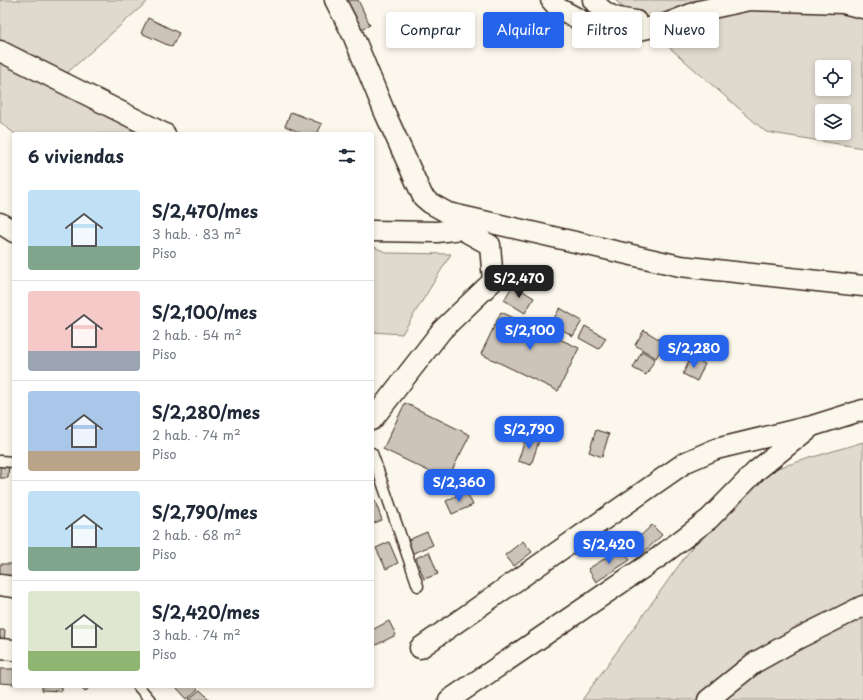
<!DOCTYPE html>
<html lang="es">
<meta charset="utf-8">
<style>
:root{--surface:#fff;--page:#f2f2f3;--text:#1f2937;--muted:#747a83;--line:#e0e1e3;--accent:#2563eb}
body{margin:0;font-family:"Playpen Sans",sans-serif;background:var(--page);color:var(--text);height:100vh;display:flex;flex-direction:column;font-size:15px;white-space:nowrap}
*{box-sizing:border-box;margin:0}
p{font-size:13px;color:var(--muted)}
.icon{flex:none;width:22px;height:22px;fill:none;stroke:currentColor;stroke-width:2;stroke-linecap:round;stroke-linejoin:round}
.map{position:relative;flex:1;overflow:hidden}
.drawer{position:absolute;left:12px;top:132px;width:362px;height:556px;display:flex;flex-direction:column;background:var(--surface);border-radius:4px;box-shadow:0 2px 6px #0003}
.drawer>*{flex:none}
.guide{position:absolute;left:386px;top:12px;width:380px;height:36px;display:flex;gap:8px}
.controls{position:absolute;left:815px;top:60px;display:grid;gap:8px}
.controls a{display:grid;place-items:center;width:36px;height:36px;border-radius:4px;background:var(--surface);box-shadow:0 2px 6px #0003;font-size:20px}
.price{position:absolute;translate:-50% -34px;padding:0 9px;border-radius:8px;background:var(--accent);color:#fff;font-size:13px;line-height:26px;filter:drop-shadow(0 1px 2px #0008)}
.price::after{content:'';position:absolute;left:50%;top:24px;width:12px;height:9px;margin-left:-6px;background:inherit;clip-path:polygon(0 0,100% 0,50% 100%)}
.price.current{background:#222;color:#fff}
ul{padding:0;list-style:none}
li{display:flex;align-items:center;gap:12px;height:100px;padding:0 16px}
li+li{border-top:1px solid var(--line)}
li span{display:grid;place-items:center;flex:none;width:112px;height:80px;border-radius:4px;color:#555}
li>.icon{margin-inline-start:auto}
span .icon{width:48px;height:48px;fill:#fffc;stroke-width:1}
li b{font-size:17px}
h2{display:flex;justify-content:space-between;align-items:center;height:48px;padding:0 16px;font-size:17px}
.tag{padding:0 14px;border-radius:4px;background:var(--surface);box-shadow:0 2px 6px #0003;font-size:14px;line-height:36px}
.tag.current{background:var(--accent);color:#fff}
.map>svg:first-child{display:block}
.green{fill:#dfd9ce;stroke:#8d8276;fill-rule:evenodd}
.building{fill:#ccc4b9;stroke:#3b2a1e}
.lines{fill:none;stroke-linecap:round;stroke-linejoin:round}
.lane-casing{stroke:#3b2a1e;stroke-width:13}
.street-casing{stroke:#3b2a1e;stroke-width:23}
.lane{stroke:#fbf7ec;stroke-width:10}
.street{stroke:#fbf7ec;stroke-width:20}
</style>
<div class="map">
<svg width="863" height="700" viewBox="0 0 863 700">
<rect width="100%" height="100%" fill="#fbf7ec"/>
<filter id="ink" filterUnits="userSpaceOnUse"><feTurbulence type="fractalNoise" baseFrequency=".025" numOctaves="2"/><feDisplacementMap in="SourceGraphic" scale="8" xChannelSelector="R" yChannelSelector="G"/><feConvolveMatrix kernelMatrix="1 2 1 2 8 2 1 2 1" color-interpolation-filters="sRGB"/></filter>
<g filter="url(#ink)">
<path class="green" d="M0,0H149L68,72L135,134H15L0,122Z
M615,0H863V148L766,132ZM822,67H844V89H822ZM822,111H844V133H822Z
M372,246L388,253L451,254L402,334L372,332Z
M863,442V700H582L741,479Z"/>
<path class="building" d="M341,0H358L370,25L356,31Z
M148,18L179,33L172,47L141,33Z
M291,112L322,124L317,134H303L285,126Z
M513,285L534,298L525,313L504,300Z
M560,308L582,321L573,336L551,323Z
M501,312L579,348L558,391L481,354Z
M585,326L606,338L599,349L579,338Z
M644,330L665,343L656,358L635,345Z
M642,351L655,359L646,375L633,368Z
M691,357L705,364L697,381L683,374Z
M405,403L470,435L447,480L383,449Z
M596,430L609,434L602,457L589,452Z
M527,434L540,438L531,465L518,461Z
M0,463H9L8,478H0Z
M466,491L473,505L452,514L446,501Z
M375,501L382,520L372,524V503Z
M652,525L662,535L643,553L633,543Z
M427,532L433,545L411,554L406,541Z
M523,541L532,552L514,566L505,555Z
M389,542L398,563L386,569L376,548Z
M622,548L630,560L596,582L588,569Z
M429,552L438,574L424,579L416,558Z
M0,564H14V578H0Z
M389,621L396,635L372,647V630Z
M0,630H5L4,645H0Z
M0,669H14V684L0,683Z
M42,686H62V691L42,690Z
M79,686H91L85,692Z
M175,686H195L198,689L187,699Z
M200,690L210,700H190L189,699Z"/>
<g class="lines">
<defs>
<path id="lane" d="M372,453L418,586
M0,461L14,462
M138,686L150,700"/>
<path id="street" d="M335,0L353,35L385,113L423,197L430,203L448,213L461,229L490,245L493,281L442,330L372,420
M551,0L558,8L597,29L639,30L663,25L699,11L749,0L843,3L863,8
M593,0C605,16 617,19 636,21
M0,51L165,134
M448,213L680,266L863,286
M0,223L14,232
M372,231L437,232L461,229
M0,585L14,587
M420,648L686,462L716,449L807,427
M0,649L14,650
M449,700L659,557L709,519L756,471L812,426L863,410
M708,700L754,663L797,639L863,606"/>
</defs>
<use href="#lane" class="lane-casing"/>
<use href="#street" class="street-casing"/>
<use href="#lane" class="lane"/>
<use href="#street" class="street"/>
</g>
</g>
</svg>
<div class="controls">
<a><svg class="icon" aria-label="locate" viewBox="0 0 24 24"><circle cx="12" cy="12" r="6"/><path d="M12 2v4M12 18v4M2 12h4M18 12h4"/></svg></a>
<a><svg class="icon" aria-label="layers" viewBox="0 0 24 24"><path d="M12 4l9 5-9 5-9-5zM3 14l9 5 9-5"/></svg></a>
</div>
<b class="price current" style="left:519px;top:299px">S/2,470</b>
<b class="price" style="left:530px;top:351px">S/2,100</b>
<b class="price" style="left:694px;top:369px">S/2,280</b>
<b class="price" style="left:529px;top:450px">S/2,790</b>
<b class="price" style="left:459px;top:503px">S/2,360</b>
<b class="price" style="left:609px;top:565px">S/2,420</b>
<div class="guide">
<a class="tag">Comprar</a>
<a class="tag current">Alquilar</a>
<a class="tag">Filtros</a>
<a class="tag">Nuevo</a>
</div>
<section class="drawer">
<h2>6 viviendas<svg class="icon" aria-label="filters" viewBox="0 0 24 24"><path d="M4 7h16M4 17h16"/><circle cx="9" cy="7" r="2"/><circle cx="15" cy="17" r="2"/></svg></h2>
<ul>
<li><span style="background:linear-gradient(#bfe0f5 70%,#7fa58c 0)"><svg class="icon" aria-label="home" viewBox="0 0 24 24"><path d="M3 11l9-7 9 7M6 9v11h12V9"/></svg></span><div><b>S/2,470/mes</b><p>3 hab. · 83 m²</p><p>Piso</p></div></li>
<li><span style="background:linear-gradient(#f6c9c9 75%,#9aa5b1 0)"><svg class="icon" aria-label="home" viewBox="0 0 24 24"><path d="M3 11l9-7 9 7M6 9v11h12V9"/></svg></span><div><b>S/2,100/mes</b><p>2 hab. · 54 m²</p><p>Piso</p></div></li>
<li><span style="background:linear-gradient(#a9c7e8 75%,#b9a48a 0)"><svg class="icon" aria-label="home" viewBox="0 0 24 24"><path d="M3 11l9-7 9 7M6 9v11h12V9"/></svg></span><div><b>S/2,280/mes</b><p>2 hab. · 74 m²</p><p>Piso</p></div></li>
<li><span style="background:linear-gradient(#bfe0f5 70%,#7fa58c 0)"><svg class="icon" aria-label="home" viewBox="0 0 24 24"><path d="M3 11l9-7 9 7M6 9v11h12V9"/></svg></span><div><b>S/2,790/mes</b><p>2 hab. · 68 m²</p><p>Piso</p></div></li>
<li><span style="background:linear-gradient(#dfe7d0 75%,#8fb573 0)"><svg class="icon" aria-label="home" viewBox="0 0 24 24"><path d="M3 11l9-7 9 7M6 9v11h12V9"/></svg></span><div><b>S/2,420/mes</b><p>3 hab. · 74 m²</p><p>Piso</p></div></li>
</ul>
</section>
</div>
